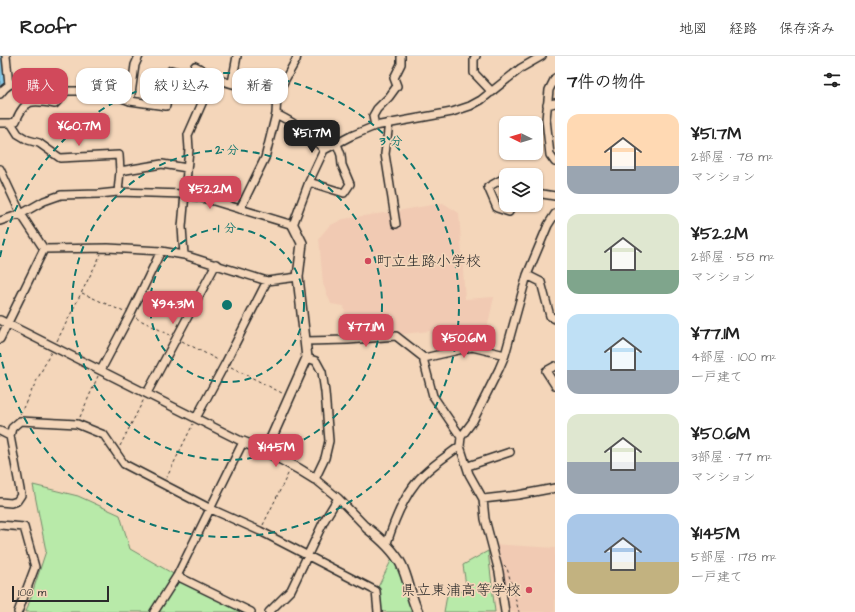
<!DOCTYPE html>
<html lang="ja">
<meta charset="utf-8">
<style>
:root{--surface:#fff;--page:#f2f2f2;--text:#222;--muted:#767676;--line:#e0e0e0;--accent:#d1495b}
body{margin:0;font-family:"Architects Daughter","Klee One",sans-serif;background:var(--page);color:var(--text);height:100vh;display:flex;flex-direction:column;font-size:15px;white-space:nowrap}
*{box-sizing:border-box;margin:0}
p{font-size:13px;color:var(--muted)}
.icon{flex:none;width:22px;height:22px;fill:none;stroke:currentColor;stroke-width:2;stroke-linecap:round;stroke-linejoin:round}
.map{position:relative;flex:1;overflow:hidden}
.drawer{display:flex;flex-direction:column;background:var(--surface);width:300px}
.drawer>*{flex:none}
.top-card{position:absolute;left:12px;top:12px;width:380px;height:36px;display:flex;gap:8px}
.needle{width:26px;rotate:275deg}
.controls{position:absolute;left:499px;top:60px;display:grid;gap:8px}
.controls a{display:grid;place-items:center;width:44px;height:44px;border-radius:8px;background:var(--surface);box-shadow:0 1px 3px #0004;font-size:20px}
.scale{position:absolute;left:12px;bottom:10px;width:97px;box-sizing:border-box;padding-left:4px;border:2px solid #2b2b2b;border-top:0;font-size:11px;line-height:14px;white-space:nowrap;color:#2b2b2b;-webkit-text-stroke:3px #f4d6ba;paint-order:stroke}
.price{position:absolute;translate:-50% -34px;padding:0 9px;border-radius:8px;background:var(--accent);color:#fff;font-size:13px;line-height:26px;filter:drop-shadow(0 1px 2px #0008)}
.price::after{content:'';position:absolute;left:50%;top:24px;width:12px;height:9px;margin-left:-6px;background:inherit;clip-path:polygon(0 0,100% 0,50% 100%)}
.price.active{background:#222;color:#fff}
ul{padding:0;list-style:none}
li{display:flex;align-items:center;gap:12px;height:100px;padding:0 12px}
li span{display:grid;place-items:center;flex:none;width:112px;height:80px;border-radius:12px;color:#555}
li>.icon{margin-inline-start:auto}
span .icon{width:48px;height:48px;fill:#fffc;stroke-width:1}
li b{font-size:17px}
h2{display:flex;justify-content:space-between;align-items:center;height:48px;padding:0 12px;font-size:17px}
.chip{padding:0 14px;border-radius:12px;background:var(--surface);box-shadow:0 1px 3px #0004;font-size:14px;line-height:36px}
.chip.active{background:var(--accent);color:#fff}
header{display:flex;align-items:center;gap:24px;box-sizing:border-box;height:56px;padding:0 20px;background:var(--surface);border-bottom:1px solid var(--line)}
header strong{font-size:19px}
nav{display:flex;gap:22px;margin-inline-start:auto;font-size:14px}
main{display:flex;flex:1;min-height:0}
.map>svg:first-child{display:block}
.built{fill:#f1cab3}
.green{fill:#b8eaa9;stroke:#728a6a}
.water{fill:#89ccea;stroke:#638c9e}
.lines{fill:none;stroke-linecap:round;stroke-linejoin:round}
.minor-casing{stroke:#2b2b2b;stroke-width:10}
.tertiary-casing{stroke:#2b2b2b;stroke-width:12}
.path{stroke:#2b2b2b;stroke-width:1;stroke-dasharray:3 3;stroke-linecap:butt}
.minor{stroke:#f4d6ba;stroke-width:7}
.tertiary{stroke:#f4d6ba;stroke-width:9}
.ring{fill:none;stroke:#0f766e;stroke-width:2;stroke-dasharray:7 5}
.poi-dot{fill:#d1495b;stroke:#f4d6ba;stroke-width:1.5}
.labels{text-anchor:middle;stroke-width:3.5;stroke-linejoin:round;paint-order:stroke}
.poi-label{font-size:15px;fill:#2b2b2b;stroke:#f4d6ba;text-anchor:start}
.centre{fill:#0f766e;stroke:#f4d6ba;stroke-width:2}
.ring-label{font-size:12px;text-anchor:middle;font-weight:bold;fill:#0f766e;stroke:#f4d6ba;stroke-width:3.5;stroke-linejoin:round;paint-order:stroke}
</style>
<header>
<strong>Roofr</strong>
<nav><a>地図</a><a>経路</a><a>保存済み</a></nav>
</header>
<main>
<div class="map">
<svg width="555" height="556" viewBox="0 0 555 556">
<rect width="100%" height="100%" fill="#f4d6ba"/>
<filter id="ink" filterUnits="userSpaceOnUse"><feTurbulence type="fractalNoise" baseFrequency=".025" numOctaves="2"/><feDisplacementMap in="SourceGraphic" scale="8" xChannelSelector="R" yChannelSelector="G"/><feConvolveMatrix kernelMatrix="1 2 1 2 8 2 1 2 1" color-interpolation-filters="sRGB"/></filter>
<g filter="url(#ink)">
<path class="built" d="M443,147L459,157L465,243L494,241L484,286L479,290L434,300L430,275L348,284L344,250L331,248L323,228L319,182L329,170L343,163L397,155Z
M492,488L555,492V556H505Z"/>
<path class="green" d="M33,429L78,440L120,459L130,493L177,520L251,556H26L46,495Z
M488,495L495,556H444L448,534L467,536L463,509Z
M393,501L406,529L413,556H378L376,535Z"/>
<path class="water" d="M0,0H6L9,29L0,38Z"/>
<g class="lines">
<defs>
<path id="minor" d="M6,0L9,29
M476,0L474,3V17L492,36
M555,22L549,34L546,63L550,99L555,106
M232,27L237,0
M0,38C15,15 45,29 66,35
M130,45L135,9L139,0
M547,49L555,47
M276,58C296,68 310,77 324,94
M0,67H11L16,65C25,42 33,44 55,48L66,35H105L130,45L166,50L171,14L190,19L195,10C202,13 207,18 214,21C230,30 258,33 277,38
M11,67L18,78L28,84L39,87L60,102L119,99L120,115
M389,67L385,98L396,168
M375,70L373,60L377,53L389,41L397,30L394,22L401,8V0
M0,113L21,158L44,193
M506,121L488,131L497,152L509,156L511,149
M309,126L344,137L350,128L342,109L341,99L337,88
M118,136L120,115L162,108L187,112
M536,137L555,140
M240,153L265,102L276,58L277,38L296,4L297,0
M0,165L21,158L44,145L61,139L99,138L118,136L184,138L207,143L293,169L309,126L324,94L351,80L375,70L452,56L470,50L481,44L521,12L542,0
M44,193L108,192L161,195L184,199L267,225L298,221
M184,199L182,171L189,93L188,79L203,45L211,31L214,21
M527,219L541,226L550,260L555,263
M0,264L243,386L177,520L251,556
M0,283L44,193
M306,285L348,284L396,280L424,302L472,291L505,299
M307,302L316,305L322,316L325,336L329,385L325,402L315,423L338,442L367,472
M424,302V306L433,340L461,381
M555,310L546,315L555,329
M101,314L130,259L161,195
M147,337L216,208
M196,362L225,308L267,225
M0,375L10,380
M468,410L510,396
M483,443L518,439L555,432
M0,446L11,447L17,445L21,439L10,380L12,372L20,365L77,368L104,379L124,408L211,453L260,475L376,535L378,556
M0,469L24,471L35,511L18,556
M387,487C394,465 405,436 423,419C434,408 448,399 460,390
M154,556L177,520
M269,556L291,534L324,465L338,442
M505,556L499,516L485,463L483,443L469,418L460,390L461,381L473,365L499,313L505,299L527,219L548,169L555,158"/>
<path id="tertiary" d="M243,386C269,396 292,408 315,423
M266,394L307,302L298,221L302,187L293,169
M367,472C380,482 393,493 401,508C409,524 410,541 418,556"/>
</defs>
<use href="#minor" class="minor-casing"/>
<use href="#tertiary" class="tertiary-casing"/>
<path class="path" d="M82,237L124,256
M136,262L170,279
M57,285L101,198
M182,285L218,304
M231,311L282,337
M20,358L51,296
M80,361L98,320
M120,390L144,343
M166,423L193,368
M263,469L289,416
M504,509L507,512L519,556"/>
<use href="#minor" class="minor"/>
<use href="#tertiary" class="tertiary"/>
</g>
</g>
<g class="ring">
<circle cx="227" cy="249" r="77"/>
<circle cx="227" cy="249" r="155"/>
<path d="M0 201A232 232 0 1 1 0 297"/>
</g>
<g class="poi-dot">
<circle cx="368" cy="205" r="4"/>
<circle cx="529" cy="534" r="4"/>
</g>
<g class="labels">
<g class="poi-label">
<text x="376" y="210">町立生路小学校</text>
<text x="521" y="539" text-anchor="end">県立東浦高等学校</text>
</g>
</g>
<circle cx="227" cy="249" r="6" class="centre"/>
<g class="ring-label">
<text x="391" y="89">3 分</text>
<text x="227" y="98">2 分</text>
<text x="227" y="176">1 分</text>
</g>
</svg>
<div class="controls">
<a><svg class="needle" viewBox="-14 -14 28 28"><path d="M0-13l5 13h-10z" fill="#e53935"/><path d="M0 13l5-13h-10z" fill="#767676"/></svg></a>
<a><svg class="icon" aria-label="layers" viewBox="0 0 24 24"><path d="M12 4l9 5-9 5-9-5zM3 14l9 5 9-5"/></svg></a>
</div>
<div class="scale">100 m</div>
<b class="price" style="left:79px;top:91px">¥60.7M</b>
<b class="price active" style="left:312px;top:98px">¥51.7M</b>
<b class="price" style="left:210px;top:154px">¥52.2M</b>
<b class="price" style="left:173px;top:269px">¥94.3M</b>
<b class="price" style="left:366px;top:292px">¥77.1M</b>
<b class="price" style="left:464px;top:303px">¥50.6M</b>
<b class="price" style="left:276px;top:412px">¥145M</b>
<div class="top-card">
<a class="chip active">購入</a>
<a class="chip">賃貸</a>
<a class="chip">絞り込み</a>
<a class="chip">新着</a>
</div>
</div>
<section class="drawer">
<h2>7件の物件<svg class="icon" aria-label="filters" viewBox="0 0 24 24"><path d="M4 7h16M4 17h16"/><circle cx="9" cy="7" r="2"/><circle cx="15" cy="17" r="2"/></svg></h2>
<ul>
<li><span style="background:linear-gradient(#ffd9b3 65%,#9aa5b1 0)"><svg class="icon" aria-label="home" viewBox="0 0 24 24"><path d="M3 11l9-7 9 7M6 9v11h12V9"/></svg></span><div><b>¥51.7M</b><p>2部屋 · 78 m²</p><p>マンション</p></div></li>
<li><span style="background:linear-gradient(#dfe7d0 70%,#7fa58c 0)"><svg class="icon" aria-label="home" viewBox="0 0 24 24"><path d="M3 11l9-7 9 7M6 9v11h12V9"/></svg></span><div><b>¥52.2M</b><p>2部屋 · 58 m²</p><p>マンション</p></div></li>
<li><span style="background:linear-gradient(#bfe0f5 70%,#9aa5b1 0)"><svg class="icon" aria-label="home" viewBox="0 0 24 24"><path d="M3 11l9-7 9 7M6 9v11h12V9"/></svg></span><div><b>¥77.1M</b><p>4部屋 · 100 m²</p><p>一戸建て</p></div></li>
<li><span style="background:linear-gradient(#dfe7d0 60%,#9aa5b1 0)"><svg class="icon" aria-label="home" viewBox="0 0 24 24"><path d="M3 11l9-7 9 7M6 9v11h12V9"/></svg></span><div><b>¥50.6M</b><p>3部屋 · 77 m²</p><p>マンション</p></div></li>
<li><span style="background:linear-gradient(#a9c7e8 60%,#c2b280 0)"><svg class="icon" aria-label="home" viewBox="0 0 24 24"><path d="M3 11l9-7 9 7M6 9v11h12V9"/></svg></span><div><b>¥145M</b><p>5部屋 · 178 m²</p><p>一戸建て</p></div></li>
</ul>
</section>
</main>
